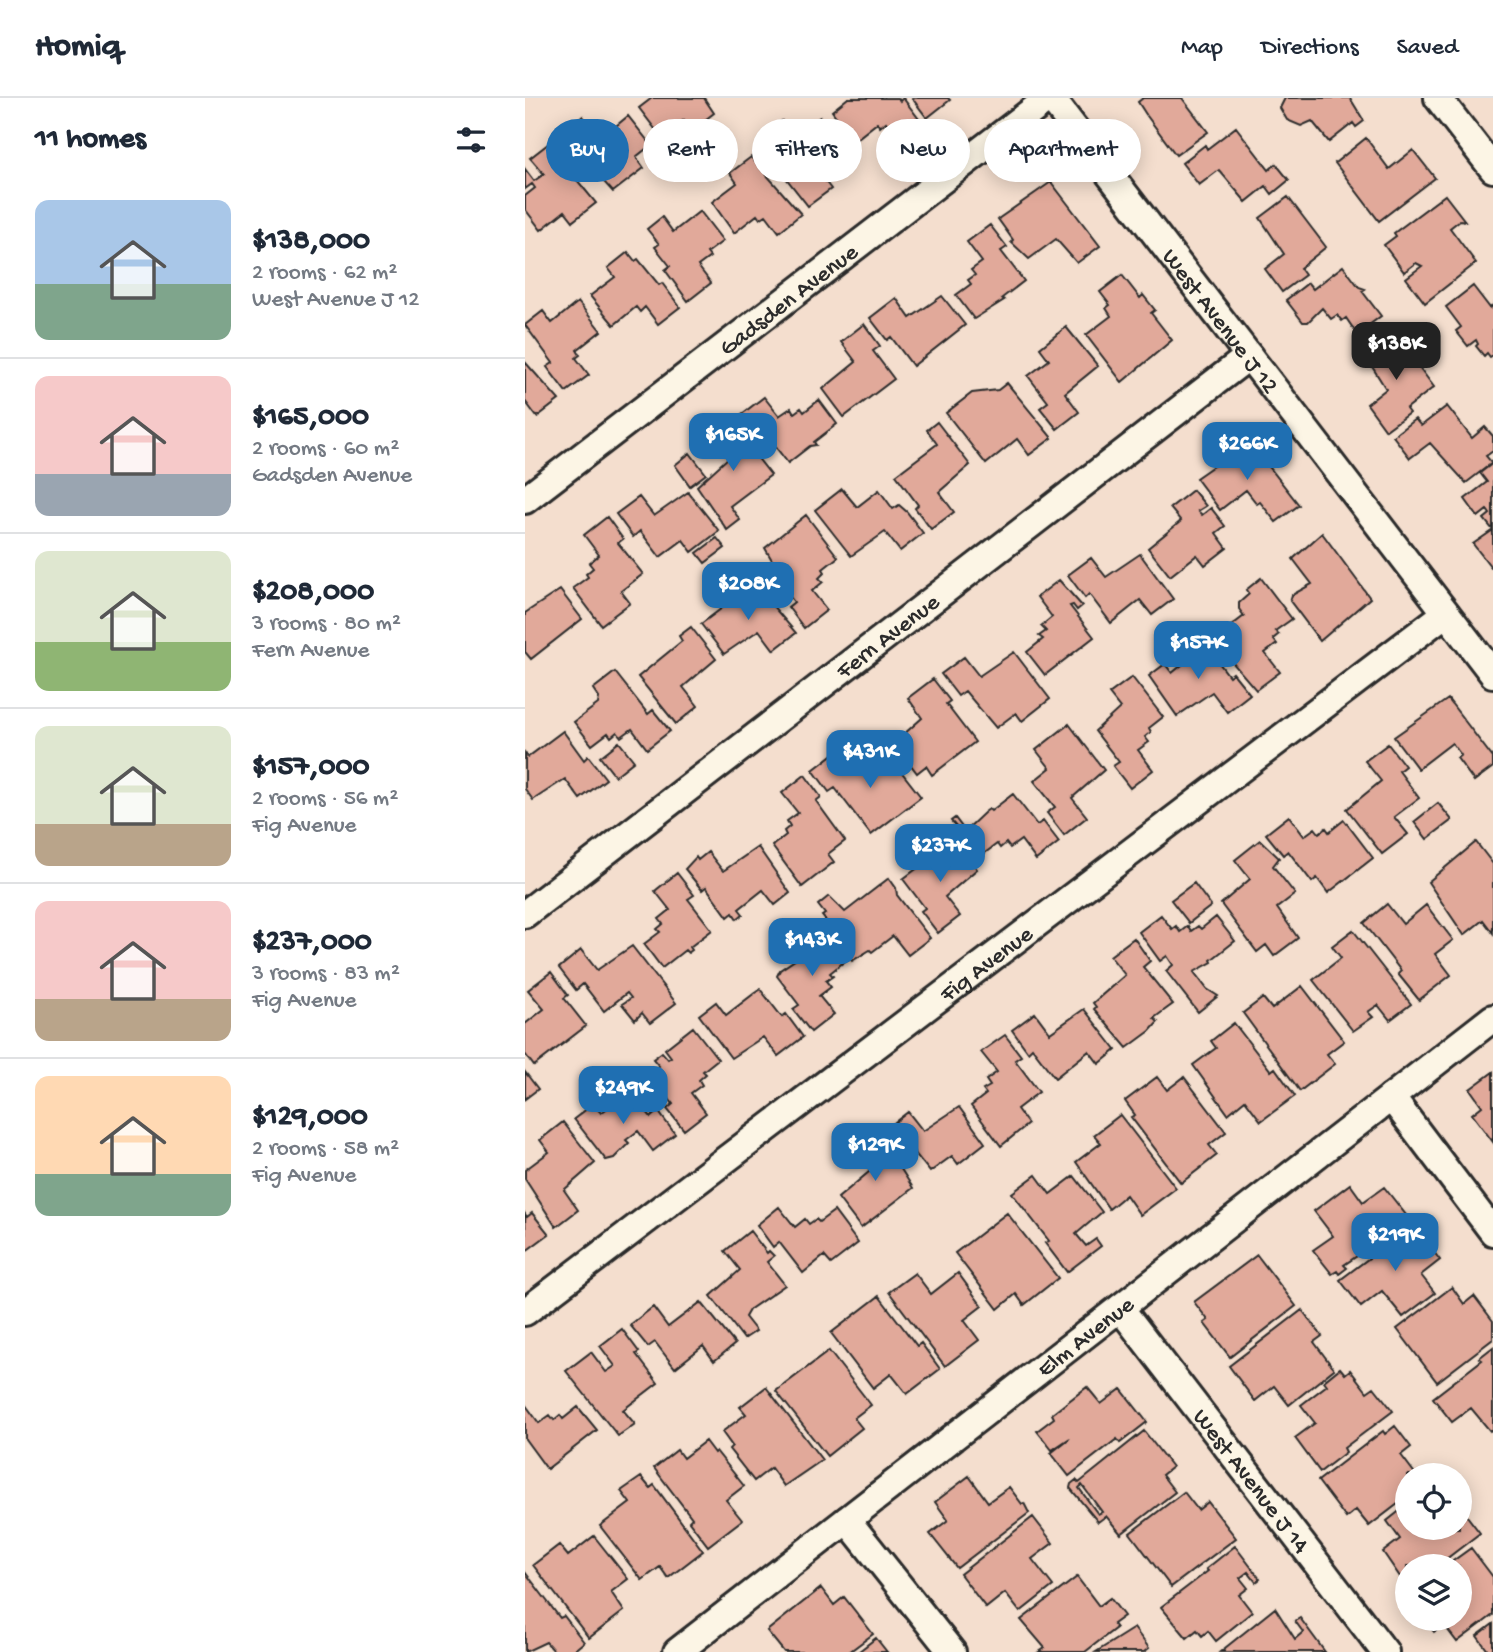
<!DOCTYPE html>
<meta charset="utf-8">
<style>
:root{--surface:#fff;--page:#f2f2f3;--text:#1f2937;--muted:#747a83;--line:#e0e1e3;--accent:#1f6fb2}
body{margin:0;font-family:"Gochi Hand",sans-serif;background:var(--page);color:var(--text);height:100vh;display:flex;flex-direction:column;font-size:26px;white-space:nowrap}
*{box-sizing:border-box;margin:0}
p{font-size:23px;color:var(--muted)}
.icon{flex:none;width:38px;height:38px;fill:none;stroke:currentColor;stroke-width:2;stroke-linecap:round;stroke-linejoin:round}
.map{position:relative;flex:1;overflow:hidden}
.sheet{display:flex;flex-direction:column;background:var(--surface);width:525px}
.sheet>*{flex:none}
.hud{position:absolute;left:21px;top:21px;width:665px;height:63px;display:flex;gap:14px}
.buttons{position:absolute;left:870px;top:1365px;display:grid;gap:14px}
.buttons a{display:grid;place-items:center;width:77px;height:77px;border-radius:50%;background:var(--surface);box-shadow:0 4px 18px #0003;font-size:35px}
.price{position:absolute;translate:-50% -60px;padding:0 16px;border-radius:14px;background:var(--accent);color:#fff;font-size:23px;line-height:46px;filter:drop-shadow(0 2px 4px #0008)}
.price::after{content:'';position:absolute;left:50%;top:42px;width:21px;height:16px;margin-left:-10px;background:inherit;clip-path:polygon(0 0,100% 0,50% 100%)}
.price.current{background:#222;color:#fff}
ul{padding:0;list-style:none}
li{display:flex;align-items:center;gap:21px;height:175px;padding:0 35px}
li+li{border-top:2px solid var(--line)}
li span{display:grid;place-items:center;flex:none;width:196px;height:140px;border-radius:14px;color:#555}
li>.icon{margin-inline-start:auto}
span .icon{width:84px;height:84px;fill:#fffc;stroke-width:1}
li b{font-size:30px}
h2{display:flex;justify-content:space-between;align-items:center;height:84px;padding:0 35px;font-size:30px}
.tag{padding:0 24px;border-radius:32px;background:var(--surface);box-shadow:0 4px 18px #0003;font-size:24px;line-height:63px}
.tag.current{background:var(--accent);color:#fff}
header{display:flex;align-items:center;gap:42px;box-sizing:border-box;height:98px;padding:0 35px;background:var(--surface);border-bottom:2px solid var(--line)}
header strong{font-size:33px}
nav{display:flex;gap:38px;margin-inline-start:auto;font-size:24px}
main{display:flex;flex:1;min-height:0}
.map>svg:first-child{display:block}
.building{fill:#e1a99a;stroke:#2b2b2b;stroke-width:2;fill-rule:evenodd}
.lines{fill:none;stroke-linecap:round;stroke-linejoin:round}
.street-casing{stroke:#2b2b2b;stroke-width:32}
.street{stroke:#fcf5e5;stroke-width:26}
.labels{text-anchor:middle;stroke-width:6;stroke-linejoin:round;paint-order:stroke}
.street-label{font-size:24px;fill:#2b2b2b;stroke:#fcf5e5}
</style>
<header>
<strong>Homiq</strong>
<nav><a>Map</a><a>Directions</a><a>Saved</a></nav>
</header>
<main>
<section class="sheet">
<h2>11 homes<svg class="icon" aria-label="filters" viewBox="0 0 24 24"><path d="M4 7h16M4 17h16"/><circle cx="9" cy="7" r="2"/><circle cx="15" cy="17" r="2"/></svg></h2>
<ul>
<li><span style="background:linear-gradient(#a9c7e8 60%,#7fa58c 0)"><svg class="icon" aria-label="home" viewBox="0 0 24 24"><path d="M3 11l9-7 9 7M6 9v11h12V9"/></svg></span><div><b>$138,000</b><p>2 rooms · 62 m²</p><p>West Avenue J 12</p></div></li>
<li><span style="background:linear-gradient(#f6c9c9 70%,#9aa5b1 0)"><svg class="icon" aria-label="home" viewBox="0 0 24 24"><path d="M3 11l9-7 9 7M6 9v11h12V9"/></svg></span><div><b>$165,000</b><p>2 rooms · 60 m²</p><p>Gadsden Avenue</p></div></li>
<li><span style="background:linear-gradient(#dfe7d0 65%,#8fb573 0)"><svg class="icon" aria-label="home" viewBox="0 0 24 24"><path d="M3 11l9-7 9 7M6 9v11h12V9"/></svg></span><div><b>$208,000</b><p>3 rooms · 80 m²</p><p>Fern Avenue</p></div></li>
<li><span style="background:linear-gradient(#dfe7d0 70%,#b9a48a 0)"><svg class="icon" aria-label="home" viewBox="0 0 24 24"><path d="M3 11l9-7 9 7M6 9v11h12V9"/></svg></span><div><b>$157,000</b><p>2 rooms · 56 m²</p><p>Fig Avenue</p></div></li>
<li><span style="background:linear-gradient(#f6c9c9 70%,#b9a48a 0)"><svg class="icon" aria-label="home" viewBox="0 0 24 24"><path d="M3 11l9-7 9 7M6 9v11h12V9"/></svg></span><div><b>$237,000</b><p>3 rooms · 83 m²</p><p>Fig Avenue</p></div></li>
<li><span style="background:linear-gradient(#ffd9b3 70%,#7fa58c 0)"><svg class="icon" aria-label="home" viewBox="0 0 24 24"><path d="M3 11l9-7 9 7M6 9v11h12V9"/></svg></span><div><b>$129,000</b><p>2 rooms · 58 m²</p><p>Fig Avenue</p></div></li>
</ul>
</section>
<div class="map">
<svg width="968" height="1554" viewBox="0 0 968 1554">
<rect width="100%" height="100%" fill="#f4dece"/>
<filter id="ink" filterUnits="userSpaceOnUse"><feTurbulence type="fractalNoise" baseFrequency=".0143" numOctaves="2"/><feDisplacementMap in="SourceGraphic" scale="14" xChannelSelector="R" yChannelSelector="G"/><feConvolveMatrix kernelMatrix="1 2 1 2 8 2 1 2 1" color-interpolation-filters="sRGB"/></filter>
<g filter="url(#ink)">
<path class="building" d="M127,0H179L189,15L167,32L159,22L137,40L114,10Z
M323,0H373L375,3L378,0L397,25L374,42L361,24L355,29L352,25L329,43L307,13Z
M387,0H423L425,2L402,20Z
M618,0H657L683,34L651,57L622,18L613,4Z
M760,0H825L839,23L831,29L828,25L804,44L787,23L776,28L762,22L755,10Z
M58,18L72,36L76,32L80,37L103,18L126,47L111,59L119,70L88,94L36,36Z
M295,19L318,48L301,61L304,65L293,74L306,91L283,108L261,80L267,76L238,39L257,23L269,39Z
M711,29L744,72L751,66L764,82L747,96L741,88L721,104L694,72L674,87L657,65L680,47L682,51Z
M841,40L864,71L888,52L910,80L854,123L810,65Z
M34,41L59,75L52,82L71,105L48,123L40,113L16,132L0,111V98L10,90L7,86L0,91V71L9,83L19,76L5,60L28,42L30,44Z
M226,59L276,116L254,134L241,117L235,121L232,117L209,135L187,104L212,85L205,75Z
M526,84L575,148L552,165L531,141L504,161L486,144L488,142L473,121Z
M920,97L940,123L935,122L925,130L951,165L900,205L881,180L897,168L891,165L879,174L859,147L871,138L869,135Z
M763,99L801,149L775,170L780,177L757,194L740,171L759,156L735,120Z
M175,113L198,143L182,155L185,159L173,168L186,185L163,203L140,172L145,168L130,149L134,146L122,131L137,119L148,134Z
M465,127L482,149L476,153L499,183L477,200L479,202L449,221L431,197L446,186L443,182L450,177L446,172L457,164L442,144Z
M103,154L110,163L113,161L134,187L137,185L155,209L133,226L120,209L115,214L111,209L89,227L65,198L90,179L83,170Z
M818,168L834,189L840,191L837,193L856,218L832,236L821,220L817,223L812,217L806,221L797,210L783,224H778L761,202L783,185L788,191Z
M597,177L615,200L618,197L630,212L626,215L647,242L597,284L561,237L586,218L581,210L585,207L575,194Z
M948,188L965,210L968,207V257L965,259L962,255L959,258L951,248L953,246L951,242L943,248L931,233L936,229L921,209Z
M417,198L440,227L388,268L366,239L362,242L345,220L371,200L385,220Z
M53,204L76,233L52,252L55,257L51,260L64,277L41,294L22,269L28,265L0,227L18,213L27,225Z
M339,226L355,248L348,253L369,281L319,319L298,291L331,264L316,244Z
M541,229L573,268L540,295L554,314L532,331L515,310L523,304L503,278L524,262L515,250Z
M870,237L909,289L881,311L884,315L861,332L842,306L861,291L841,259L849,249L853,250L851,247L856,243L858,246Z
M0,264L34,302L12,319L0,303Z
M482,285L527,340L504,357L492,341L461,366L421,315L447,295L473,292Z
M239,299L254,318L266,310L269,315L276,310L279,314L294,302L312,326L289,344L291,347L285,348L263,365L239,334L234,338L217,316Z
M922,308L947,340L960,329L968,338V353L961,358L967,365L941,385L905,345L885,360L868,338L890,321L896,328Z
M215,320L232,342L228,345L232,351L228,354L246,377L205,408L215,422L202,432L172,388L203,360L188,341Z
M412,324L445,367L414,394L429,414L406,431L390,410L393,407L371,377L412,346L402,332Z
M724,343L774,407L751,424L735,404L732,406L721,392L695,412L671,380Z
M165,355L181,376L165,388L150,367Z
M968,365V468L966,469L948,446L968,432L959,421L965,416L962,412L953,419L940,401L962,384L955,375Z
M317,391L332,409L354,392L368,411L374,407L382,414L398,435L375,453L360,434L326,458L290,412Z
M668,392L681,408L673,413L677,417L686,410L700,428L691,435L702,450L680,467L672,457L645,478L623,450L656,423L645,410Z
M163,394L194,433L167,454L158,442L135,459L115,433L108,439L91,416L114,399L129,418Z
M281,417L313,459L298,471L300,474L294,480L298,484L287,493L302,512L279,530L263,509L269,504L245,474L251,469L240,450Z
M82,419L98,441L93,445L118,476L96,493L105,505L76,527L48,490L63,479L61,476L68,470L64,465L74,457L59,437Z
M797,435L845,500L795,543L765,503L767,497L787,486L768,461Z
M192,440L200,450L180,465L172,455Z
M615,456L648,501L627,517L615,502L586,525L564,496L560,500L543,477L566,460L581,479Z
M736,480L767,521L750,533L754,536L748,541L752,546L740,555L755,574L731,592L688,542L719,518L714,511V505L724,496L721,492Z
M534,482L557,508L552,512L548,507L545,508L569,539L520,577L502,554L518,541L514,538L521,533L516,528L527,519L512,499Z
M229,486L271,535L249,552L234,532L199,556L176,526Z
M35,492L57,521L6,561L0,554V515Z
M166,529L191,561L158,589L173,608L151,626L113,579L157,543L154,538Z
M673,537L704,578L708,575L725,596L702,614L687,594L652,618L624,578L640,566L647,575L668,558L660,547Z
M489,554L525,601L497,623L491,615L471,630L440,593L433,598L416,576L439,559L454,578Z
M90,574L123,616L128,612L145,633L122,651L107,631L96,639L92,634L86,639L83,635L67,647L49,624L73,606L74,600L68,591Z
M607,579L638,619L624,630L626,634L620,639L624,644L613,652L628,672L605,690L588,668L594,664L570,633L595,610L584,596Z
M408,581L425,603L421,606L450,644L407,677L401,668L392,675L369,645L397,620L383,600Z
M923,601L968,660V669L949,683L932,660L936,657L927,645L893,671L869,639Z
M544,626L579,672L547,700L562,719L539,737L522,715L530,709L509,683L525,670L511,652Z
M38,633L59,662L63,658L81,681L55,701L40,681L8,702L0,691V655L3,659Z
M94,644L109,663L90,678L75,659Z
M863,646L880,668L874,673L894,700L869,719L883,736L857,756L822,711L856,683L840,663Z
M310,655L325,674L336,666L340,671L346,666L349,669L364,658L396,699L346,737L310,690L304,694L288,672Z
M280,677L296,699L291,703L320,743L303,756L309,764L277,789L247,748L261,737L259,733L265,728L262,723L273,715L257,695Z
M488,696L512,727L518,723L534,744L511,762L496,742L485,750L481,745L475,750L472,746L456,758L426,723L430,720L440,733L460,714L464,711L466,713Z
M913,705L927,722L902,741L889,724Z
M764,718L779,738L790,730L794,735L801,730L804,734L819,722L848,760L803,795L792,780L787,784L763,753L758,757L741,736Z
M430,742L452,771L420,799L435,818L413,835L396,813L400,810L378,781Z
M735,742L754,760L748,768L770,796L752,810L773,840L749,858L741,847L732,854L696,806L725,781L710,762Z
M951,744L968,766V835L958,822L939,837L903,784Z
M233,749L265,795L250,807L238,792L214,811L218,816L212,821L208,815L203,819L181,789L177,792L160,771L171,759L173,762L183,754L198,773Z
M152,775L169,797L163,801L187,832L165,849L167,852L163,855L160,852L137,870L119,846L135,834L132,831L138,826L134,821L145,812L130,793Z
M364,780L371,790L372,797L405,840L383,857L368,838L347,854L345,852L327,863L318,852L322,849L297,818L300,816L293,807L304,798L320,814Z
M669,785L686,808L664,825L646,802Z
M862,806L878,826L901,807L928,842L910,856L926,877L894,902L873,876L876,873L839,825Z
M636,817L647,831L651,828L655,834L663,828L666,833L673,828L676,831L691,819L710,843L686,862L687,864L669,874L682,891L693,898L673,914L641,873L648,867L642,858L635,863L614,834Z
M293,829L320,863L305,875L308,878L301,883L306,889L294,898L309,916L286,934L268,911L274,907L252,878L255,872L283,853L274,843Z
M828,832L886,906L865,922L853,907L843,914L848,919L828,933L788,882L816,860L807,848Z
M609,840L625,863L618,869L648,906L629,920L633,924L625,933L602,950L569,911L571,909L568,905L600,877L585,858Z
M107,848L151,905L125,925L117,915L110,922L97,906L106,900L102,895L79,913L58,886L51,892L34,870L56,852L72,872Z
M26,874L43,897L39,900L61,928L9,968L0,956V926L19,911L3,892Z
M777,888L819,943L802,956L810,966L775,993L718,915L738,900L747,911Z
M235,891L257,919L261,916L278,939L253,958L238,939L206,960L174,917L191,904L201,917Z
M559,911L591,952L574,966L564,953L530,980L507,950L503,954L487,932L510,915L525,935Z
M709,925L746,973L750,970L770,998L736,1023L720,1002L703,1016L668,967L691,950L686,943Z
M168,929L193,961L178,973L181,976L174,982L177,987L166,995L181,1015L159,1032L142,1011L148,1006L124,975L134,968L128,961L137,954L143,961L146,959L140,951Z
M480,937L496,958L490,962L514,994L492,1011L503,1026L476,1048L446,1008L461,996L458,992L465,988L461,982L472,974L456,954Z
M0,974L13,991L0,1001Z
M968,974V1044L947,1016L957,1008L945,991Z
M632,979L642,992L659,979L701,1034L684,1047L692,1057L656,1085L606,1019L610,1017L600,1003Z
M105,993L126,1019L133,1013L150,1036L128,1053L113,1033L101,1042L104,1045L89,1060L81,1062L49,1021L68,1006L76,1015Z
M434,1009L460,1045L433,1066L427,1058L405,1074L384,1048L378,1053L361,1031L383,1014L398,1033Z
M595,1017L651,1090L615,1117L601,1097L584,1111L551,1064L576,1045L569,1037Z
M38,1024L70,1065L39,1092L53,1112L31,1129L0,1081V1072L24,1054L15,1042Z
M353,1035L388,1090L336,1130L313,1100L345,1073L330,1053Z
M511,1077L525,1096L549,1078L577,1114L551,1136L561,1148L571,1141L576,1148L542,1174L520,1145L524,1143L487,1095Z
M825,1086L838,1104L859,1089L885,1122L819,1167L822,1170L814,1176L812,1173L807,1176L788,1152L808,1138L789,1113Z
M254,1109L270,1129L280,1121L284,1126L291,1121L294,1124L309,1113L333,1145L306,1166L299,1158L278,1175L254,1144L248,1149L232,1127Z
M7,1115L24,1136L1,1153L0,1116L2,1119Z
M482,1115L533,1180L499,1207L491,1196L473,1211L430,1155Z
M888,1127L915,1162L896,1177L910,1195L878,1219L857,1193L836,1209L815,1182Z
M225,1133L242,1155L244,1153L249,1158L242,1164L260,1187L224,1212L220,1219L231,1233L219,1241L186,1198L215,1172L200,1153Z
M732,1157L771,1208L705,1259L679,1225L683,1222L669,1204Z
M390,1175L406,1196L433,1175L457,1208L439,1222L454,1242L420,1268L364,1194Z
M927,1189L939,1206L949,1198L968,1223V1241L912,1284L872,1231Z
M354,1198L392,1248L396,1245L415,1271L382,1296L366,1276L348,1290L306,1235Z
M176,1204L210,1246L189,1263L178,1248L150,1270L130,1244L123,1249L105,1227L128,1209L143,1229Z
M777,1212L797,1238L789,1244L809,1271L764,1307L749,1288L730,1303L704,1268Z
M97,1231L114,1254L111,1256L133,1285L98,1312L110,1326L93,1338L41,1273L66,1254L81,1274L90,1268L75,1248Z
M968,1249V1331L965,1333L946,1310L927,1324L908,1300L957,1262L954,1260Z
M304,1253L346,1307L329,1320L337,1330L302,1358L251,1293Z
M815,1270L820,1276L825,1272L842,1294L849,1289L868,1313L819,1350L821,1354L795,1374L770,1340L790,1325L776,1307L802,1287L799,1283Z
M241,1289L297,1362L259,1388L246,1370L229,1383L204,1351L207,1348L197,1334L221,1316L215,1309Z
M562,1289L576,1306L596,1291L622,1324L595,1345L592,1341L544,1378L526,1355L545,1340L527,1352L512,1333L529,1320L527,1316Z
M0,1306L14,1325L25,1317L29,1322L35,1317L38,1321L53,1309L72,1332L22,1371L0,1341Z
M870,1328L886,1349L876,1357L891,1377H882V1399L844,1428L831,1412L821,1420L793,1383L858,1333L860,1336Z
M619,1333L647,1369L637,1377L650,1394L596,1436L581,1418L573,1424L545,1390L546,1386L551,1382L554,1385ZM557,1387L577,1414L573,1416L554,1390Z
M180,1343L189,1355L191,1353L219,1388L201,1402L217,1422L183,1448L164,1423L167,1420L129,1370L152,1352L158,1360Z
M444,1378L463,1404L484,1389L497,1406L499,1405L504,1415L432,1470L405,1436L423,1422L410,1404Z
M116,1379L125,1390L129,1387L178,1453L143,1480L135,1469L117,1482L75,1428L105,1405L96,1393Z
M659,1394L673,1412L683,1404L711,1440L646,1489L605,1435Z
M882,1407V1430H934L935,1409L955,1435L912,1468H882V1489L858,1454L875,1441L862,1423Z
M508,1419L528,1445L507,1461L528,1488L495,1514L480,1495L461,1510L435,1476Z
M69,1438L103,1481L86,1494L99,1513L64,1540L8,1467L34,1447L43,1458Z
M710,1448L735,1481L731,1484L723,1474L715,1480L723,1490L714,1497L727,1514L691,1543L683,1533L677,1538L672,1532L662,1540L636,1509L683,1473L681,1471Z
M946,1450L968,1479V1517L932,1544L919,1527L909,1534L899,1521H934V1468H921Z
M0,1474L35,1520L39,1518L59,1544L47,1554H30L21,1544L0,1554Z
M552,1479L574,1508L585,1500L599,1518L588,1526L591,1530L560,1554H514L520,1550L496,1522Z
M296,1490L309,1507L319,1499L348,1536L324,1554H259L242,1533Z
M750,1510L770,1541L778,1534L770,1523L775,1520L800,1554H695Z
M968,1526V1554H964L952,1538Z
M609,1530L624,1550L619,1554H571Z
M351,1540L362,1554H333Z"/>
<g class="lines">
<defs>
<g id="street">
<path id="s1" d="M526,0L968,576"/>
<path d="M913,0L968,71"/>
<path id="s2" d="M0,402L524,0"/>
<path id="s3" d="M0,816L724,258"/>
<path d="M866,999L968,1134"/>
<path id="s4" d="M595,1210L860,1554"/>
<path id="s5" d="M0,1214L921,515"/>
<path d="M322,1422L427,1554"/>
<path id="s6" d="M152,1554L968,920"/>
</g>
</defs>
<use href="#street" class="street-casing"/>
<use href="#street" class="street"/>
</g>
</g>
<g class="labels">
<g class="street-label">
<text dy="8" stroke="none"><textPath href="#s2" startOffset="331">Gadsden Avenue</textPath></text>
<text dy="8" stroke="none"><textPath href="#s1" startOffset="280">West Avenue J 12</textPath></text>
<text dy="8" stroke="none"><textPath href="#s3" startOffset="457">Fern Avenue</textPath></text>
<text dy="8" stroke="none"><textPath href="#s5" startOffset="578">Fig Avenue</textPath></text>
<text dy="8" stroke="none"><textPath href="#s6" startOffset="516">Elm Avenue</textPath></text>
<text dy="8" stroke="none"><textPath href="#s4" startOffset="217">West Avenue J 14</textPath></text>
</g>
</g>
</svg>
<div class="buttons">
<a><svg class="icon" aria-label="locate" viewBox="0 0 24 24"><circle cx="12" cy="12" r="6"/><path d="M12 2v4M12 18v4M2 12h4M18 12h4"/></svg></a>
<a><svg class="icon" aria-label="layers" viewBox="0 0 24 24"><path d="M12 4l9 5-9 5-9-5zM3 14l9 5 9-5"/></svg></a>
</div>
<b class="price current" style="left:871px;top:284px">$138K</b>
<b class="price" style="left:208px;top:375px">$165K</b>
<b class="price" style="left:722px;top:384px">$266K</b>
<b class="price" style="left:223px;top:524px">$208K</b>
<b class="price" style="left:673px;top:583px">$157K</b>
<b class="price" style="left:345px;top:692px">$431K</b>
<b class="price" style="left:415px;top:786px">$237K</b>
<b class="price" style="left:287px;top:880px">$143K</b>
<b class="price" style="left:98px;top:1028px">$249K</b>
<b class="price" style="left:350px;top:1085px">$129K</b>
<b class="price" style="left:870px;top:1175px">$219K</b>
<div class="hud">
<a class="tag current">Buy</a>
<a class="tag">Rent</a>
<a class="tag">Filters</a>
<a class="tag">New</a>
<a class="tag">Apartment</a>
</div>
</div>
</main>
